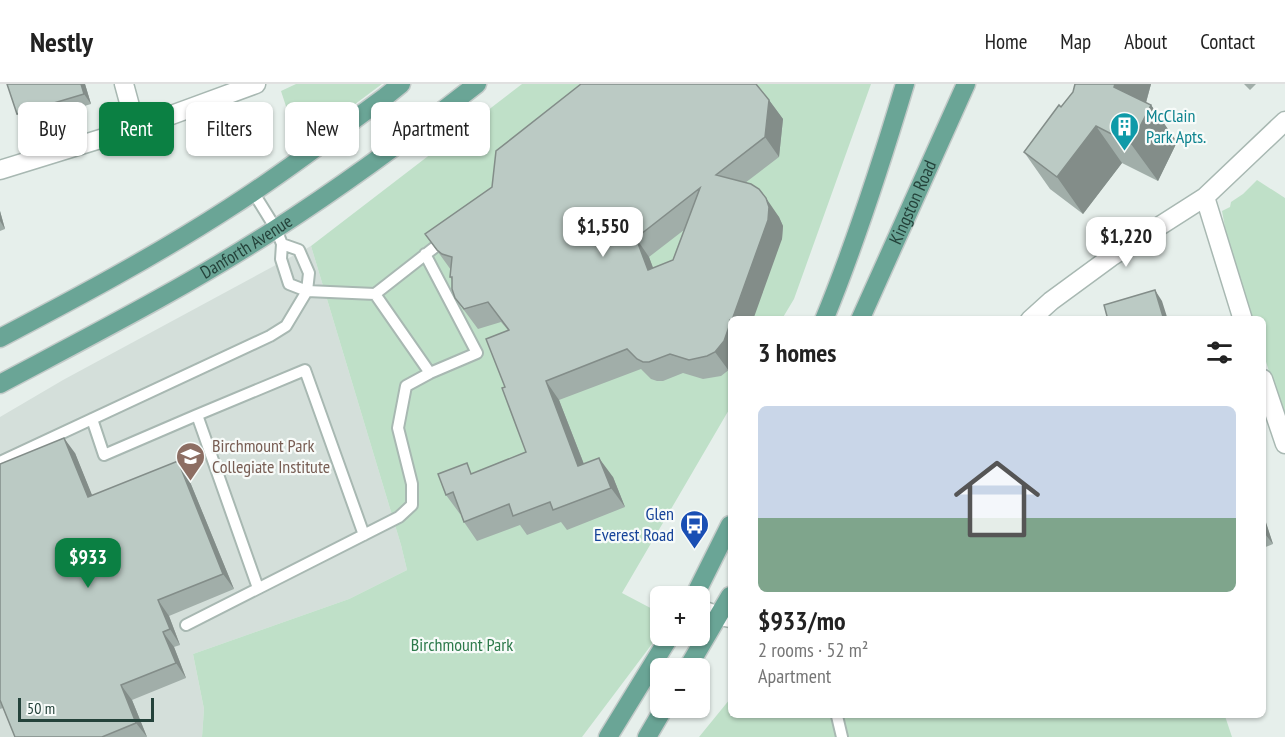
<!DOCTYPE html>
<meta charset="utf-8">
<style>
:root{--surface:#fff;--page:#f6f6f6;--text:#222;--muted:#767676;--line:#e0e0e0;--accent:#0b8043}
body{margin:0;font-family:"PT Sans Narrow",sans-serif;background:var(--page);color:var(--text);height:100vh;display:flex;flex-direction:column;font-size:22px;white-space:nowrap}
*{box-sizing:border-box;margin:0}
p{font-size:20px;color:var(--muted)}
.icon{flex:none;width:33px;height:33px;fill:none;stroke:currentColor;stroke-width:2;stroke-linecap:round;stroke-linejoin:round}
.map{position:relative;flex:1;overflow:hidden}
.drawer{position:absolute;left:728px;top:232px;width:538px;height:402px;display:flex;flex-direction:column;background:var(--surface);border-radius:9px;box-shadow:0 2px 4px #0004}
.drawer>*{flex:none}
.banner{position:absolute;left:18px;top:18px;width:570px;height:54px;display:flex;gap:12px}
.tools{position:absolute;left:650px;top:502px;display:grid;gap:12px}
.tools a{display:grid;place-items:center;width:60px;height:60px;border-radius:9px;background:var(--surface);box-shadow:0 2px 4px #0004;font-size:30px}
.scale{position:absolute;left:18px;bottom:15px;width:136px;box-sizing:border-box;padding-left:6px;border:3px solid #24423a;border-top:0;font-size:16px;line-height:21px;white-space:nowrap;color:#24423a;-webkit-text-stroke:4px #f7fbf9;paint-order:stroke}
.price{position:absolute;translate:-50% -51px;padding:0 14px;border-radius:12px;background:#fff;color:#222;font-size:20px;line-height:39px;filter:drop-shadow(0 2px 3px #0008)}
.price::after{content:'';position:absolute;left:50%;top:36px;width:18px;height:14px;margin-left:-9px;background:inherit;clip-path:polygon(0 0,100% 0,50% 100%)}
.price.on{background:var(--accent);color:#fff}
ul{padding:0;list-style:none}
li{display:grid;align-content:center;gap:12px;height:318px;padding:0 30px}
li+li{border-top:2px solid var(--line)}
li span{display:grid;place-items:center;height:186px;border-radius:9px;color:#555}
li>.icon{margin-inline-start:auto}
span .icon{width:108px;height:108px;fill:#fffc;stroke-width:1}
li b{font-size:26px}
h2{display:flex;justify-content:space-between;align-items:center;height:72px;padding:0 30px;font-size:26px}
.pill{padding:0 21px;border-radius:9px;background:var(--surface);box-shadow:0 2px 4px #0004;font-size:21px;line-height:54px}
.pill.on{background:var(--accent);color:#fff}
header{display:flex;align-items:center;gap:36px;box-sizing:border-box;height:84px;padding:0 30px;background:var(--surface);border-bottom:2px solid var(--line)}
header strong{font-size:28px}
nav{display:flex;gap:33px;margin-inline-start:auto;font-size:21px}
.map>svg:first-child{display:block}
.built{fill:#d4dfda}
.green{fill:#bfe0c8}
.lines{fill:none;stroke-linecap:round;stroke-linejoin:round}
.service-casing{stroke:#a8b8b2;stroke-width:14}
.minor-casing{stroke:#a8b8b2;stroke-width:21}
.primary-casing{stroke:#c2cac8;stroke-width:21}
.service{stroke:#fff;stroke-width:10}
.minor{stroke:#fff;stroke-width:18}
.primary{stroke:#6aa596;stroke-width:18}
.wall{fill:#a1aea9;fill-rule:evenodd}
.shaded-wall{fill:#838d89}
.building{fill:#bbcac4;stroke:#838d89;stroke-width:1.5;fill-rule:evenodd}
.labels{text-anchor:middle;stroke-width:4.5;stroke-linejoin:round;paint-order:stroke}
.culture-label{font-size:18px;fill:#0d838f;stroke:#f7fbf9;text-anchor:start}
.street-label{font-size:18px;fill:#24423a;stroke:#f7fbf9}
.education-label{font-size:18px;fill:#785e54;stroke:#f7fbf9;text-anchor:start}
.transit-label{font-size:18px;fill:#164399;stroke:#f7fbf9;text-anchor:end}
.park-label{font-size:18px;fill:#2d7a4b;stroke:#f7fbf9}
</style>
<header>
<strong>Nestly</strong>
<nav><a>Home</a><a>Map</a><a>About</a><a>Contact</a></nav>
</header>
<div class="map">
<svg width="1285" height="653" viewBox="0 0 1285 653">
<rect width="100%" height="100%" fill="#e6efeb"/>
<path class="built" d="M311,162L401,461L407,486L349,515L193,570L204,625L202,653H0V333L63,296Z"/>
<path class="green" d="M296,0H382L299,62L281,7Z
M522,0H871L794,215L782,235L730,236V324L622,509L660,529V546L652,560L582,653H202L204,625L193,570L349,515L407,486L401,461L311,162Z
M1257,96L1285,114V339L1263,268V236L1253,235L1227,154L1222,127L1230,123L1231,118L1243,110Z
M730,615V632H1225L1232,653H699Z"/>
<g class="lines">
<defs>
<path id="service" d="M253,108L276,145L282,160L281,175L289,200L307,207L375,210L444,156
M375,210L430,289
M197,331L305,286L364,451
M92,335L104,371L197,331L258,504
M0,378L270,252L286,242L307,207L309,189L299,166L282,160
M186,541L399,433L412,421V400L398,344L406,302L430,289L477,269L425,170
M837,632L842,653"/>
<path id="minor" d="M124,0L136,44
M0,86L136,44L256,0
M1205,113L1243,236
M1030,236L1051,217L1111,173L1205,113L1285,37
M1263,295L1285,360
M699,525L719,532L730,534"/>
<g id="primary">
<path d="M824,236C856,158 881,80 905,0"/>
<path id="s1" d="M860,236L966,0"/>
<path d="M0,254C78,213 155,172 229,124C283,90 334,50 385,13L401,0"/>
<path id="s2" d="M0,300C92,251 186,203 274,146C344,101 412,51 477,0"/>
<path d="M694,513L730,441"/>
<path d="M687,585L730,512"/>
<path d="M608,653L670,552"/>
<path d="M647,653L664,624"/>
</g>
</defs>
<use href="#service" class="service-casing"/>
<use href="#minor" class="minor-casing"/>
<use href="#primary" class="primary-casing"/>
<use href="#service" class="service"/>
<use href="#minor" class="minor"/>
<use href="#primary" class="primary"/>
</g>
<path class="wall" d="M85,0L91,20L24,40L17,30Z
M1151,0L1146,19L1151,21L1177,58L1158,97L1122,79L1083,130L1050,105L1024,68L1073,8Z
M1244,0H1256L1250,6Z
M769,16L783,35L779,73L745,99L779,133L783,142L782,155L730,236V285L721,292L703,295L683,289L663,297H657L651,295L641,285L559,316L584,380L613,393L625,423L567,446L561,438L527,451L520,441L477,457L464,438L461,430H460L446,411L474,389L526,368L505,303L508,246L501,238L478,245L455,214L452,196L450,193L451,186L425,150ZM684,146L673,176L653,184L649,173Z
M0,127L5,145L0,147Z
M75,369L92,412L188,393L234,505L169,532L180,561L174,563L186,594L132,616L147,653H15L3,624L0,625V380Z
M1263,431L1273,460L1263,464Z"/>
<path class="shaded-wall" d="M81,0H85L91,20L84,10Z
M1115,0H1151L1140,40L1114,3Z
M769,16L783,35L779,73L765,53Z
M1151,21L1177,58L1158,97L1131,60Z
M1096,42L1122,79L1083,130L1057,93Z
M766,114L779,133L783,142L782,155L753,236H732Z
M0,127L5,145L0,137Z
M636,154L649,173L661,205L648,186Z
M1155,206L1162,217L1168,236H1164Z
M730,240V285L729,287L715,268Z
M546,297L559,316L592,401L578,382Z
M64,354L75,369L99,428L88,413Z
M599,374L613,393L625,423L611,404Z
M178,377L188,393L234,505L223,490Z
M1263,431L1264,432L1273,460L1265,450L1263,442Z
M158,516L169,532L180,561L170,545Z
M163,548L174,563L186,594L176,579Z
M121,601L132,616L147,653L136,639Z"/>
<path class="building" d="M7,0H81L84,10L17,30Z
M581,0H756L769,16L765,53L716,91L751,100L759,105L766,114L769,123L768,136L732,236H730V240L724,257L715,268L707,272L689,276L670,270L649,278H643L637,275L627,265L546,297L578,382L599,374L611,404L553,426L550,418L513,432L509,420L464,438L453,408L446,411L438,390L467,379L471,390L526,368L502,304L505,303L486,255L509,246L488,218L464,225L455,214L452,205V193H450L452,173L442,170L437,166L425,150L492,103L496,67ZM700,104L673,176L648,186L636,154Z
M1075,0H1115L1114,3L1151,21L1131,60L1096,42L1057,93L1024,68L1059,21L1061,23L1073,8Z
M1155,206L1164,236H1108L1104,221Z
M64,354L88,413L178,377L223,490L158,516L170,545L163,548L176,579L121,601L136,639L102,653H15L0,616V380Z"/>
<defs>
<symbol id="building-pin" viewBox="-11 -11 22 30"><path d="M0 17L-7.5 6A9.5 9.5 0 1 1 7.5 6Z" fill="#0f9aa8" stroke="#f7fbf9"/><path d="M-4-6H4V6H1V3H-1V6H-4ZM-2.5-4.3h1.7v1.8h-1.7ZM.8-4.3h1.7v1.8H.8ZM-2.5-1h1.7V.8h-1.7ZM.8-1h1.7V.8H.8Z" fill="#fff"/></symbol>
<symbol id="school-pin" viewBox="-11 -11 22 30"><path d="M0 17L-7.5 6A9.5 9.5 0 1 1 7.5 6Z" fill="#8d6e63" stroke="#f7fbf9"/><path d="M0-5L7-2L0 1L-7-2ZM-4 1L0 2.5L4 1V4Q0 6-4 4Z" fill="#fff"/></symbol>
<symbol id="bus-pin" viewBox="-11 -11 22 30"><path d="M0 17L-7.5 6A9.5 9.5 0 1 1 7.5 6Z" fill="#1a4fb4" stroke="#f7fbf9"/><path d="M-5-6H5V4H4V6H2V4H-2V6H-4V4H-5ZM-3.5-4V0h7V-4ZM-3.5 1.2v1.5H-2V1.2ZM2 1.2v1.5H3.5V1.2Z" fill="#fff"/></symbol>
</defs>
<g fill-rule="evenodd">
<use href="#building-pin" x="1108" y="26" width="33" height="45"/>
<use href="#school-pin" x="174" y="356" width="33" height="45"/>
<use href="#bus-pin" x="678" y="424" width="33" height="45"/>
</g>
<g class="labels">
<g class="culture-label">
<text x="1146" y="38">McClain<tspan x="1146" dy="21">Park Apts.</tspan></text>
</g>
<g class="street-label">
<text dy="6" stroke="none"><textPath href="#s1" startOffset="129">Kingston Road</textPath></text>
<text dy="6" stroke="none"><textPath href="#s2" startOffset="282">Danforth Avenue</textPath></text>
</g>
<g class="education-label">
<text x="212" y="368">Birchmount Park<tspan x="212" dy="21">Collegiate Institute</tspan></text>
</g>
<g class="transit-label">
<text x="674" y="436">Glen<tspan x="674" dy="21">Everest Road</tspan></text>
</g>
<g class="park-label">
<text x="462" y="567">Birchmount Park</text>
</g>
</g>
</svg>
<div class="tools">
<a>+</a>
<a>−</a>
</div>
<div class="scale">50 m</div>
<b class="price" style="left:603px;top:174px">$1,550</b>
<b class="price" style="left:1126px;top:184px">$1,220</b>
<b class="price on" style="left:88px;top:505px">$933</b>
<div class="banner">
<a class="pill">Buy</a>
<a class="pill on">Rent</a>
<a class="pill">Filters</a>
<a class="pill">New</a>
<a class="pill">Apartment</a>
</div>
<section class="drawer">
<h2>3 homes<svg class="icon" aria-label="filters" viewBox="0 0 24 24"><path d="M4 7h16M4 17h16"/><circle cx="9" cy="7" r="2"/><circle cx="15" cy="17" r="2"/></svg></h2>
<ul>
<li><span style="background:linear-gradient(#c9d6e8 60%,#7fa58c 0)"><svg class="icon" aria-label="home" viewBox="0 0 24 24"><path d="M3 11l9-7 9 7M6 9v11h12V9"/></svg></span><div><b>$933/mo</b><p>2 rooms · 52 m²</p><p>Apartment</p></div></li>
</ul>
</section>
</div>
